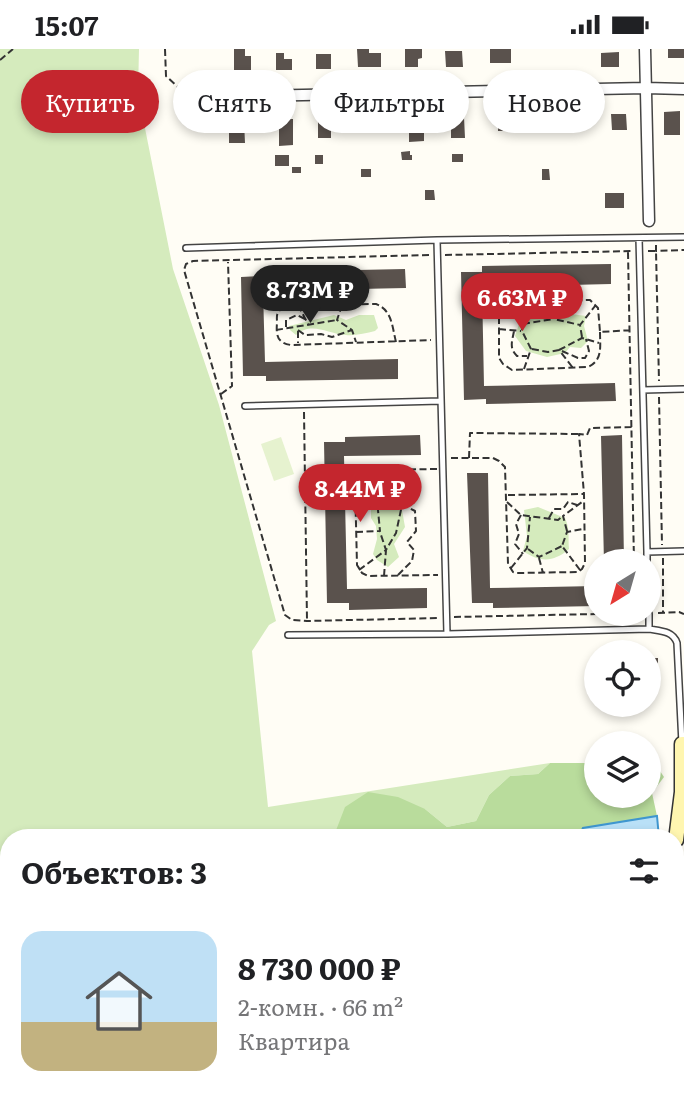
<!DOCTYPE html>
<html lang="ru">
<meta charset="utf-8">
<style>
:root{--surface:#fff;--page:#f6f6f6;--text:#202124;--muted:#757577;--accent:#c4262e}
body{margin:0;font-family:Literata,serif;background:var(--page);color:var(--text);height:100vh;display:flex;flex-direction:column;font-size:26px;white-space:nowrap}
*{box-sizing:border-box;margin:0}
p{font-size:23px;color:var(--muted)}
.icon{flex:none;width:38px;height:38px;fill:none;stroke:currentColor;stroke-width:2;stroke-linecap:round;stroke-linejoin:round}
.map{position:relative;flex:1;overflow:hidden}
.side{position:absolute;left:0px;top:780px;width:684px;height:275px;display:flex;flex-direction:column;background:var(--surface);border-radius:28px 28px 0 0;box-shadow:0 4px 10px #0003}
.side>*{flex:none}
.hud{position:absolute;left:21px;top:21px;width:642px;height:63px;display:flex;gap:14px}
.needle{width:46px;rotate:217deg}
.buttons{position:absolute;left:584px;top:500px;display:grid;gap:14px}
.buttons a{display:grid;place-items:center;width:77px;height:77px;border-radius:50%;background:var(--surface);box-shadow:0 4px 10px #0003;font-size:35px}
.price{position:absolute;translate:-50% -60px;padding:0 16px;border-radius:24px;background:var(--accent);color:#fff;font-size:23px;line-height:46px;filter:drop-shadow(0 2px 4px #0008)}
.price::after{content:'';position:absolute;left:50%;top:42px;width:21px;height:16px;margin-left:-10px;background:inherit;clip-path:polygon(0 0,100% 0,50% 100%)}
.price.on{background:#222;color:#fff}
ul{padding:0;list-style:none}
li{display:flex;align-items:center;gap:21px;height:175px;padding:0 21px}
li span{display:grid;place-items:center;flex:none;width:196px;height:140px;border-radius:21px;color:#555}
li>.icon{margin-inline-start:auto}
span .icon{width:84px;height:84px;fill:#fffc;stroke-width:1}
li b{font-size:30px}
h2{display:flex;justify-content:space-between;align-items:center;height:84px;padding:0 21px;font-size:30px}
.pill{padding:0 24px;border-radius:32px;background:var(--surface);box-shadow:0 4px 10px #0003;font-size:24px;line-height:63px}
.pill.on{background:var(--accent);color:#fff}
.status{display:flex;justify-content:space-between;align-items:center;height:49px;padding:0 35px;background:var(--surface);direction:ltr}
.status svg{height:19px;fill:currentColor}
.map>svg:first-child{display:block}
.green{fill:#d5ebbd}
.forest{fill:#b9dc9c}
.pitch{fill:#e6f2cf}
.water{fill:#b9e0f7;stroke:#3f96cf;stroke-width:2}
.building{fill:#5a524d}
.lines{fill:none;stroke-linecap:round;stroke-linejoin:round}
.lane-casing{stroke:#444;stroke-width:8}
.street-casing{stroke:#444;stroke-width:13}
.secondary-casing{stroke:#333;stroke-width:17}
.path{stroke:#333;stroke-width:2;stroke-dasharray:7 3.5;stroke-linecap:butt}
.lane{stroke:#fff;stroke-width:5}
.street{stroke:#fff;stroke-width:10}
.secondary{stroke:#fff6b0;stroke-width:14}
</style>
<div class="status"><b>15:07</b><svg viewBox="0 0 49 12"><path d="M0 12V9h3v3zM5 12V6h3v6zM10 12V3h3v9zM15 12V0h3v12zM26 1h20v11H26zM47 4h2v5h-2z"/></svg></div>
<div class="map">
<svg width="684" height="1054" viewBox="0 0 684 1054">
<rect width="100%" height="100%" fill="#fffdf5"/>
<path class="green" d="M0,0H139L138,44L173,220L219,356L276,572L269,576L252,602L268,758L550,714L538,725L510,727L489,746L476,772L447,778L425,760L335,784V789H9V995L0,993Z
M538,265L551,266L558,268L571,265L586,267L584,277L588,292L581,299L570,298L565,304L547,308L526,302L515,287L519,275Z
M334,266L346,271L359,266H374L378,279L375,282C366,284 355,287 346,286C327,285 312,272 296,286L290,281L289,277Z
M371,427L398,428L399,431L406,437L410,448L404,450L402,461L405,478L394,495L399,508L388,518L377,511L373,505L377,490L376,477L371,469V449L378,439V436Z
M538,458L565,469C570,480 568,488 569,500C553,514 539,513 523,502L527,487L524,461Z
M0,1025L9,1029V1046H220L222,1054H0Z
M326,1046L515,1047L500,1054H325Z"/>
<path class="forest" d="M649,713H654L664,728L652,744L657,767L583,779L567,789H335V784L345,758L368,743L398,748L425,760L447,778L476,772L489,746L510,727L538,725L550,714H597V747H649Z
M0,993L9,995V1029L0,1025Z
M276,1047H326L325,1054H280Z"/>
<path class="pitch" d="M281,388L294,425L274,432L261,395Z"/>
<path class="water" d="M657,767L659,789H578L583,779Z
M220,1047H276L280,1054H222Z
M615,1047H645L653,1054H613Z"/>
<path class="building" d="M234,0H245V7H251V22H234Z
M357,0H369V4H381V18H358Z
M405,0H422V9L418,10V18H405Z
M490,0H511V14H490Z
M668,0H684V9H668Z
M445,2H462L463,18H446Z
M619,3V18H601V4Z
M276,4H284V10H292V21H276Z
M316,5H331V20H316Z
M520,56H528V66H520Z
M392,57H404V67H392Z
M680,62V86H664V63Z
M611,65H626L627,81H612Z
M539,66H556L557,75H552V83L535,84V74H539Z
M498,67H511V82H498Z
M331,68V89H318V69Z
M365,68H379V84H366Z
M409,68H424V92L409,93Z
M451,68H464L465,89H451Z
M275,70H293V96L279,97V80H275Z
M233,72H244L245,94H229V81H233Z
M410,102V106H412V111H402L401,103Z
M452,105H463V113H452Z
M275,106H289V117H275Z
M315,106H323V115H315Z
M292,118H301V124H292Z
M361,120H371V128H361Z
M542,120H549L550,131H542Z
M425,141H434L435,151H425Z
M605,144H624V159H605Z
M611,215V235L482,238L484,337L615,334L616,352L486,355V350L464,351L461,223H482V217Z
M405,220L406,239L263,242L265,313L398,310V330L266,332V327H243L241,228L263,227L262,223Z
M420,386L421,406L344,407L347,540L427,539V559L349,561V554H327L324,393H345V388Z
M622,386L624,513H604L601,387Z
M467,424H488L490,539L597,537V557L493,559V554H472Z
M649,609H658V633L649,634Z
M680,917H684V931H681Z
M676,954H684V967H676Z
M676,992H678L681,1003L676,1005Z
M684,1003V1025L682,1026L676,1006Z"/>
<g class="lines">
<defs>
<path id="lane" d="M639,189L647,503
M437,191L684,188
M186,199L437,191L447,585L649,580V565
M643,341L684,340
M245,357L441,352
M647,513V503L684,502
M649,580C661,582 673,582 677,594L682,695
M288,586L447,585"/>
<path id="street" d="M645,0L649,172
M199,48L646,39L684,40"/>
<path id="secondary" d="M676,791L682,743V695H684
M588,1046V1054
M520,1054L534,1046"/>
</defs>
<use href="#lane" class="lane-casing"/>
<use href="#street" class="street-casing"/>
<use href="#secondary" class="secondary-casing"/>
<path class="path" d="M165,0L166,27L181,41L191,45
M0,11L13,0
M656,196V202L684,201
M648,202H656L659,332
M628,203L634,513
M429,206L193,212L186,215L184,221L285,566L292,571L307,572L438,569
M445,206L632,202
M554,252V270L580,276
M298,256L308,275
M342,256L337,271L352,281L356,293
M523,275L553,270
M286,278V271L297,266L305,270
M499,280L521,282
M276,281L337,271
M298,281L305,286L321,285L332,288L352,281
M298,282V294
M514,282C512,293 509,299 517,307H527
M600,283C600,298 603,311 588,318L512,321L503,315L499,309V263L504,253L590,251L598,259L600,283L633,281
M582,288L580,276L595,257
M396,293C392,277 392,261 376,255L290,256C286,258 282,259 279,262C276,266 277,268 277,274C276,286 277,294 291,296L431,291
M532,300L548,303L559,301L573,319
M559,301L582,289L599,294
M562,302L578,309H585L589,302L586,290
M524,320L531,300L522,282L525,252
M221,345L232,337L228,213
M659,348L662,496
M304,363L307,571
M451,409H493L499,412L505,418L508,515L513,523L517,524L578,523L582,520L585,514L584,445L579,385L587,386L590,379L635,378
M469,409L470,384L578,385
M437,420L366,421L359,426L355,433L357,516L362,524L368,527L438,526
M374,422L383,446
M508,446L583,445
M507,453L521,466L558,471L563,467
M521,466L516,475L519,485L515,495L523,505
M549,469L554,460H563L568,453L577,456
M567,482L563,467L582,453
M356,483L380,482L377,451L400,437
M528,500L539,508L562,497
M539,509L543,524
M663,509V564
M511,519L527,499L530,468
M359,521L386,501L380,483
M580,521L562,497L567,483L583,480
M398,526L412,512L414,501L407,493L416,482L415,462L402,455L404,438L401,436L410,422
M384,527L386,501L396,484L402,456
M658,564L679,563L684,565
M454,568L597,565"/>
<use href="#lane" class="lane"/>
<use href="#street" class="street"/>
<use href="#secondary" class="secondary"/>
</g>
</svg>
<div class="buttons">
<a><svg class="needle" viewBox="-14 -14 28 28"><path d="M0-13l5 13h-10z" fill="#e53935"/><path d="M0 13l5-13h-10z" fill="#757577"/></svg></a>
<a><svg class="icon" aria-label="locate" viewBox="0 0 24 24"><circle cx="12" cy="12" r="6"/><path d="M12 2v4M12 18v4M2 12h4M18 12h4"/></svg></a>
<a><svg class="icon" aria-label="layers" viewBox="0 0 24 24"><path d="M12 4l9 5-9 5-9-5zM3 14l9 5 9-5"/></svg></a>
</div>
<b class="price on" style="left:310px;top:276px">8.73M ₽</b>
<b class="price" style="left:522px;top:284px">6.63M ₽</b>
<b class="price" style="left:360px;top:475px">8.44M ₽</b>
<div class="hud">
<a class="pill on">Купить</a>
<a class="pill">Снять</a>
<a class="pill">Фильтры</a>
<a class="pill">Новое</a>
</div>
<section class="side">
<h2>Объектов: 3<svg class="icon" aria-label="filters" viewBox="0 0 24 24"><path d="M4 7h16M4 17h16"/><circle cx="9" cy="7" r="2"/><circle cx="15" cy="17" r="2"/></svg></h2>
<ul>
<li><span style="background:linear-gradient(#bfe0f5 65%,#c2b280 0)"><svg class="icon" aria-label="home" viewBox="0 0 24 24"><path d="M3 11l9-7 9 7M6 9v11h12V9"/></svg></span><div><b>8 730 000 ₽</b><p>2-комн. · 66 m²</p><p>Квартира</p></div></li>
</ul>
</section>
</div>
